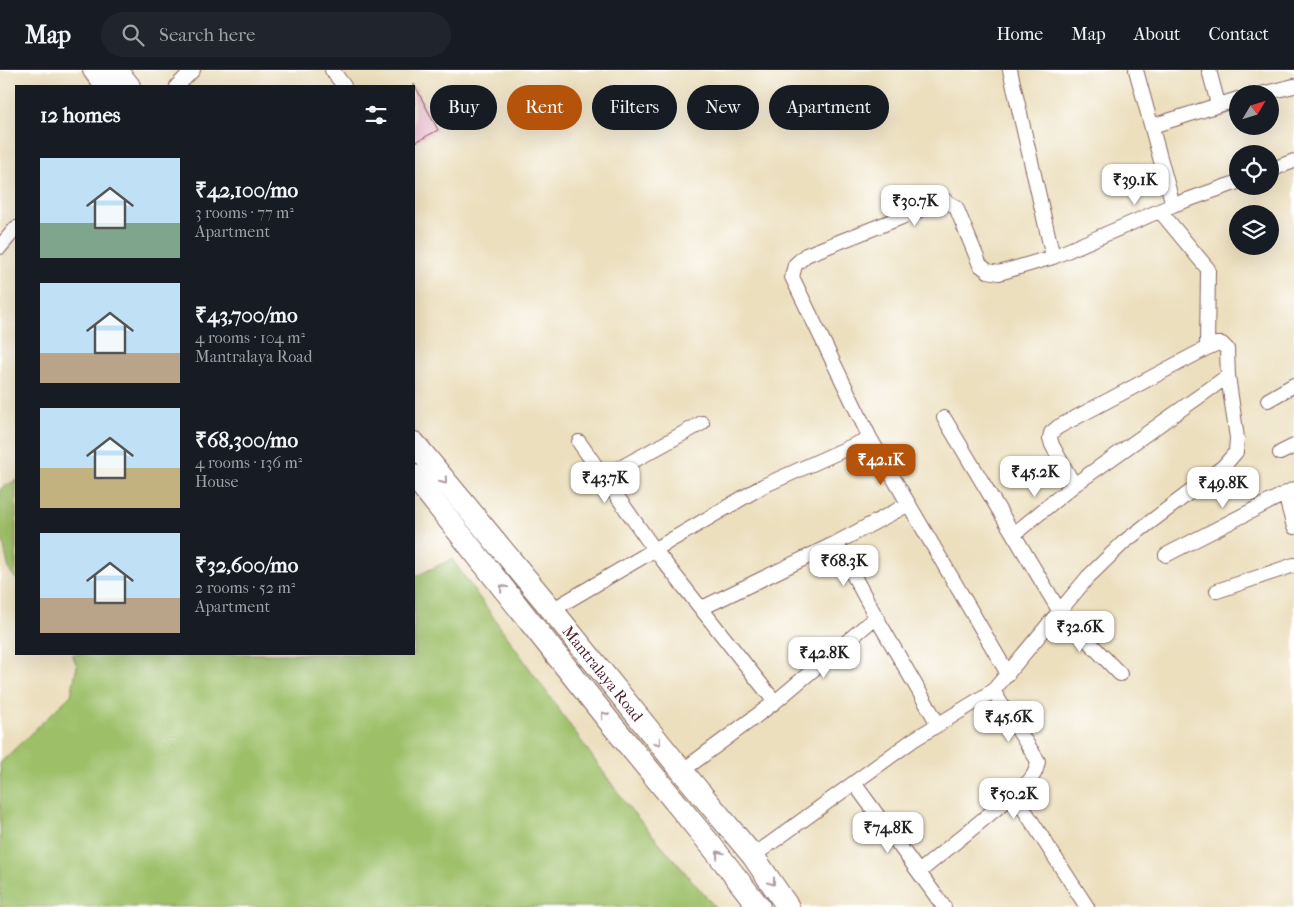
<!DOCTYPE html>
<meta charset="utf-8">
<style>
:root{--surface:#171b24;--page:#20242c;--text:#f1f3f6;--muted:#9ea1a6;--line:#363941;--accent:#b45309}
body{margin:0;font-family:"IM FELL French Canon",serif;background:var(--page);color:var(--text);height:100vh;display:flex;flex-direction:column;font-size:19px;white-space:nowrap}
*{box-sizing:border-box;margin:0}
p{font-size:16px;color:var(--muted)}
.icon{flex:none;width:28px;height:28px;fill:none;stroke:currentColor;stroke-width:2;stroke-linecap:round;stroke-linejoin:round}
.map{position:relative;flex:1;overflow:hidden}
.panel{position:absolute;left:15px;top:15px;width:400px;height:570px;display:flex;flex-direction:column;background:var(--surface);border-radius:0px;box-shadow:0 5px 20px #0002}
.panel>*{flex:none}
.guide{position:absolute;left:430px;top:15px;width:475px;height:45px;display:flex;gap:10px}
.needle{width:32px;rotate:52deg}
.controls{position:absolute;left:1229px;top:15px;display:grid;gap:10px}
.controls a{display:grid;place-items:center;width:50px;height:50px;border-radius:50%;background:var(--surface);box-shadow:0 5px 20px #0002;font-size:25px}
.price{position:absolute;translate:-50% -42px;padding:0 11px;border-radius:10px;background:#fff;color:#222;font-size:16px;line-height:32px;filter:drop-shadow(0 1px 2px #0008)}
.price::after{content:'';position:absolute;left:50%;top:30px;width:15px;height:11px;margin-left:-8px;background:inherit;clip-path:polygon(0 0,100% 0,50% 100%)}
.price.on{background:var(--accent);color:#fff}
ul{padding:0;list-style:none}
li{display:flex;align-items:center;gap:15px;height:125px;padding:0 25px}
li span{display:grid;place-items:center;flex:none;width:140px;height:100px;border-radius:0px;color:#555}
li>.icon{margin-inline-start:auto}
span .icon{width:60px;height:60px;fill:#fffc;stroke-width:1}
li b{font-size:21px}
h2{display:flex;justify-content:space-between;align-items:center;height:60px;padding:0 25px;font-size:21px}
.chip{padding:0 18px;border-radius:22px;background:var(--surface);box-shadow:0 5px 20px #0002;font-size:18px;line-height:45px}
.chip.on{background:var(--accent);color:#fff}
header{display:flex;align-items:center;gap:30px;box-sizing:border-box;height:70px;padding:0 25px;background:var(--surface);border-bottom:1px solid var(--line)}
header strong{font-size:24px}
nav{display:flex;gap:28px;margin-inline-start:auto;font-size:18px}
.search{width:350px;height:45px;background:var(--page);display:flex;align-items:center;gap:12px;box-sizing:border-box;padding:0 18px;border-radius:28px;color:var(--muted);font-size:19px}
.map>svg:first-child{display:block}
.green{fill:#9dbf68;stroke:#746f4a}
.building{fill:#ecaac2}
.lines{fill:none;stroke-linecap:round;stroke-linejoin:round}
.minor-casing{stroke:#83625e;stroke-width:16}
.trunk-casing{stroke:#83625e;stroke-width:24}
.minor{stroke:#fff;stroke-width:14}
.trunk{stroke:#fff;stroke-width:22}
.oneway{stroke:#ae9aa0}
.labels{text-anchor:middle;stroke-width:4;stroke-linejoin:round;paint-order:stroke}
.street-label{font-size:16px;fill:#4a1f2b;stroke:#fff}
</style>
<header>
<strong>Map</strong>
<div class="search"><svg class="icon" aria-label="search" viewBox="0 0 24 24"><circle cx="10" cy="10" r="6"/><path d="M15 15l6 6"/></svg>Search here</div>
<nav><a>Home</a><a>Map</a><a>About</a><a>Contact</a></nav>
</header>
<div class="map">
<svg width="1294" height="837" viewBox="0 0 1294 837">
<rect width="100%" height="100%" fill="#fff"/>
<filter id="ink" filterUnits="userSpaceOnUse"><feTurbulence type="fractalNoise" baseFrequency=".02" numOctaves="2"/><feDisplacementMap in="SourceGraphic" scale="10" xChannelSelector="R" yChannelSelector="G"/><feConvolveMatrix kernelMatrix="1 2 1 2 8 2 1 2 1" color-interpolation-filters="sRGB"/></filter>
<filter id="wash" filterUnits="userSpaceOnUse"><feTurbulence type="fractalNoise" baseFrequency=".0096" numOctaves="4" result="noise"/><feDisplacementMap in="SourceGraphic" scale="20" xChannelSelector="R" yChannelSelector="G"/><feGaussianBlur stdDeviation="1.12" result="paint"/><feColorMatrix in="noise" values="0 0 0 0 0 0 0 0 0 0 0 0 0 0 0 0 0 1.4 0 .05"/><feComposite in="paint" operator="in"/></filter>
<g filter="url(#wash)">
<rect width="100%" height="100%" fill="#ecdfbe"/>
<path class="green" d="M16,410V509L9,500L3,472L0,469V419Z
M452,489L626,734L715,837H0V693L71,625L77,596L72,584H414V507Z"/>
<g id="blocks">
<path class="building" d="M414,14L438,60L414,73Z"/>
</g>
</g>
<g filter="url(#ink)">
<use href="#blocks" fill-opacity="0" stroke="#83625e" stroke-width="1"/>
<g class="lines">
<defs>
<path id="minor" d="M332,0L344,16
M1010,0L1053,187
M1209,0L1218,34
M177,16L193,0
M1261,24L1294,16
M1152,56L1238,29
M1270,100L1294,91
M1173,135L1238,112
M1160,141L1208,199L1207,278
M0,177L16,158
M1268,330L1294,315
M944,348L1060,542L1120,604
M579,372L654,479L775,632
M1280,383L1294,376
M604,407L702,353
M1285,424L1294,457
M1014,464L1074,415
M836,473L876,547
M1166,485L1294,419
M1217,521L1294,495
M702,538L836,473L909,434
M552,540L763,416L870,368
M1008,604L870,368L792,207L795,195L806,185L935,134L946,131L956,137L980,195L988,201L999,203L1053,187L1173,135L1136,0
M993,621L1038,691C1036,707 1027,714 1014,724
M682,701L775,632L876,547L938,654
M854,713L944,837
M753,786L913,670L993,621L1088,507L1124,472L1223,397L1236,382L1237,368L1228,306L1227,279L1222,274H1216L1207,278L1058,357L1051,363L1050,368L1052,375L1074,415L1228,306
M919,802L1014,724L1087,837"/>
<g id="trunk">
<path d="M94,0L106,16"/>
<path d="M116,0L129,16"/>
<path id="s1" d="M414,373L552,540L682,701L753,786L788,837"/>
<path d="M414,406L608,650L714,779L759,837"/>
</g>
</defs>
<use href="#minor" class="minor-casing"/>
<use href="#trunk" class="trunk-casing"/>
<use href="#minor" class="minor"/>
<use href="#trunk" class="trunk"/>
</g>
<defs><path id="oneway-chevron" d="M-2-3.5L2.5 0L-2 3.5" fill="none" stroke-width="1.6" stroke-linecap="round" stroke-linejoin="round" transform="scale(1.25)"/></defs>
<g class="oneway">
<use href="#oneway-chevron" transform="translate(444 411) rotate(51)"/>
<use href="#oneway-chevron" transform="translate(503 518) rotate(-129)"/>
<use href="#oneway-chevron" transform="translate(604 645) rotate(-129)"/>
<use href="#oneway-chevron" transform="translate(658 672) rotate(51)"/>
<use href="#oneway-chevron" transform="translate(719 784) rotate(-128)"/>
<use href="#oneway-chevron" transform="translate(772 812) rotate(54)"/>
</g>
</g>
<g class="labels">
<g class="street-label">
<text dy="6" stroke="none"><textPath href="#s1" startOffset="298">Mantralaya Road</textPath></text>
</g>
</g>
</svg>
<div class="controls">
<a><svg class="needle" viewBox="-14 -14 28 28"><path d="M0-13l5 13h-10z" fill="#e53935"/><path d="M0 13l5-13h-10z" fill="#9ea1a6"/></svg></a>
<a><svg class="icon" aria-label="locate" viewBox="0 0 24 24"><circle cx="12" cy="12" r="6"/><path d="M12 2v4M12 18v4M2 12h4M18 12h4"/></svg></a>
<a><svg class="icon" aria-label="layers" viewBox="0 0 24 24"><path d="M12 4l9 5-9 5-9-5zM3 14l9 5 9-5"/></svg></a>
</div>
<b class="price" style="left:1135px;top:136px">₹39.1K</b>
<b class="price" style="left:915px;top:157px">₹30.7K</b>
<b class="price on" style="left:881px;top:416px">₹42.1K</b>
<b class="price" style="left:1035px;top:428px">₹45.2K</b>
<b class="price" style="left:605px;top:434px">₹43.7K</b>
<b class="price" style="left:1223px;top:439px">₹49.8K</b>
<b class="price" style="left:844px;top:517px">₹68.3K</b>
<b class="price" style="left:1080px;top:583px">₹32.6K</b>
<b class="price" style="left:824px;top:609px">₹42.8K</b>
<b class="price" style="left:1009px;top:673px">₹45.6K</b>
<b class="price" style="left:1014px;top:750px">₹50.2K</b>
<b class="price" style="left:888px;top:784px">₹74.8K</b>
<div class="guide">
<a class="chip">Buy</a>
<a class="chip on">Rent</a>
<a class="chip">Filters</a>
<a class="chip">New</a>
<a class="chip">Apartment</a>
</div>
<section class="panel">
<h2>12 homes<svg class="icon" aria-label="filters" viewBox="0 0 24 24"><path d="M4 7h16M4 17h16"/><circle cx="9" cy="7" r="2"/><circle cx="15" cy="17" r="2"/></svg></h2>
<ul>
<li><span style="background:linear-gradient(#bfe0f5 65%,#7fa58c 0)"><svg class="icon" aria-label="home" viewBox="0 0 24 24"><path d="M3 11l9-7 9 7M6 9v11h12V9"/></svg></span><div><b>₹42,100/mo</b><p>3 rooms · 77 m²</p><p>Apartment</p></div></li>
<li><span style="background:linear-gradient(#bfe0f5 70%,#b9a48a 0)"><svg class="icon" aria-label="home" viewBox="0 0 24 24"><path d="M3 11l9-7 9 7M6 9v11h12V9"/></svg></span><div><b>₹43,700/mo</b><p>4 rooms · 104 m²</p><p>Mantralaya Road</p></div></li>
<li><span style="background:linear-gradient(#bfe0f5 60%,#c2b280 0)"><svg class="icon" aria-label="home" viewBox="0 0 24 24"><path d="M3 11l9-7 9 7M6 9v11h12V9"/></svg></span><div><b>₹68,300/mo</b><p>4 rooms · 136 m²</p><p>House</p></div></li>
<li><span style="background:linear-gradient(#bfe0f5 65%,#b9a48a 0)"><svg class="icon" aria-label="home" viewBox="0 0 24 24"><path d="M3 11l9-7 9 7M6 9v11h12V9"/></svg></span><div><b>₹32,600/mo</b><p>2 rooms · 52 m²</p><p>Apartment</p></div></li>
</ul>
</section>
</div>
